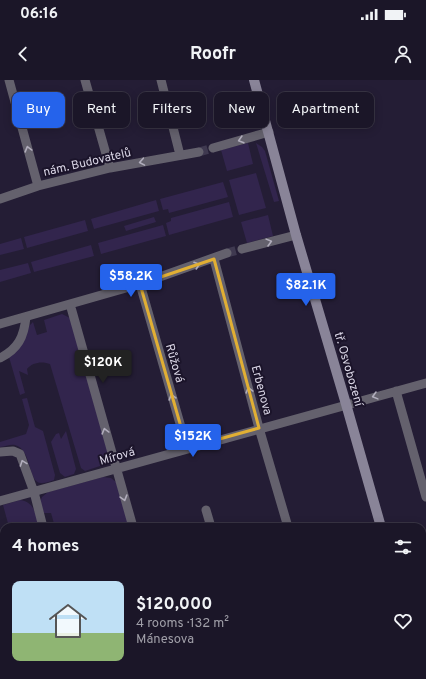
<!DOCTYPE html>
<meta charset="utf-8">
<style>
:root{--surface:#1b1628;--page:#282334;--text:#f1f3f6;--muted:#a09fa8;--line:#393545;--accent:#2563eb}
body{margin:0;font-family:Overpass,sans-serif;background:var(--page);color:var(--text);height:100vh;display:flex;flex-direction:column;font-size:15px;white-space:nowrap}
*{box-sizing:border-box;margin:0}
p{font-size:13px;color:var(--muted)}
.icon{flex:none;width:22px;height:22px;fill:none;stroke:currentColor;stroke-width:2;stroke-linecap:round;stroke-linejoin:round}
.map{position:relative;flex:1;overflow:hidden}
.panel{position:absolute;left:0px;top:443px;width:426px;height:156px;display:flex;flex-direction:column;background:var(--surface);border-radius:12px 12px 0 0;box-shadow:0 2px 10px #0003,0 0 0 1px var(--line)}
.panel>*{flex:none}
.banner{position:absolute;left:12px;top:12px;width:402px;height:36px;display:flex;gap:8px}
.price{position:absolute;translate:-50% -34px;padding:0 9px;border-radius:4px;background:var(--accent);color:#fff;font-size:13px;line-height:26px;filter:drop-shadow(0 1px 2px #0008)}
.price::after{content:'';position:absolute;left:50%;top:24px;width:12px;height:9px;margin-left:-6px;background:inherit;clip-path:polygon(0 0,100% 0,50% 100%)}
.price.active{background:#222;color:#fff}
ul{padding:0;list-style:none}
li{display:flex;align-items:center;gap:12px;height:100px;padding:0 12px}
li span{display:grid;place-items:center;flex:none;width:112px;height:80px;border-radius:8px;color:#555}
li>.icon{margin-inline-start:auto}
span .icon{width:48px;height:48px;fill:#fffc;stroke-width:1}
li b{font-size:17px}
h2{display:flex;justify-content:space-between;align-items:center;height:48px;padding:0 12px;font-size:17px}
.chip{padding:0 14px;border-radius:8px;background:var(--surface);box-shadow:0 2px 10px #0003,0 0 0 1px var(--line);font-size:14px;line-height:36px}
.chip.active{background:var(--accent);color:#fff}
.status{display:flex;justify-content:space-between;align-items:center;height:28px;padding:0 20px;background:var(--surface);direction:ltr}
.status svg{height:11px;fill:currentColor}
header{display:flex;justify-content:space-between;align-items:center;height:52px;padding:0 12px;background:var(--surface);font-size:18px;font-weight:700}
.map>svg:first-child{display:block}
.green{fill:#32254d}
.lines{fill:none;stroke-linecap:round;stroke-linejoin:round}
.street-tunnel{stroke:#3f3950;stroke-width:9;stroke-dasharray:9 4.5;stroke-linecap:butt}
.street{stroke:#64616d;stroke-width:9}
.secondary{stroke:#898498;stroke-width:10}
.oneway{stroke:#b1adbc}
.marked{fill:none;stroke:#e1af34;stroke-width:3;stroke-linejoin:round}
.labels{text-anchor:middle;stroke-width:4;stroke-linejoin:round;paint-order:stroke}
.street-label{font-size:12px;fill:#dad6e6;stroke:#1b142a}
</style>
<div class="status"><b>06:16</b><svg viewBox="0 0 49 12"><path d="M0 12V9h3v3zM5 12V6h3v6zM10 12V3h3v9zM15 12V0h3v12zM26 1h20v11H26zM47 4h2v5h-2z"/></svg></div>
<header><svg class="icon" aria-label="back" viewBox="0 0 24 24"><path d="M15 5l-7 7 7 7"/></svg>Roofr<svg class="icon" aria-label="person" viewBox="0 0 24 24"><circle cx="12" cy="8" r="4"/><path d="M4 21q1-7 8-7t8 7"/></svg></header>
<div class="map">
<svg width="426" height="599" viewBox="0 0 426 599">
<rect width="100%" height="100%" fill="#241d35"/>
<path class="green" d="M248,63L253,84L227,91L221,70Z
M256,63L262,67L265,71L279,121L274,122Z
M256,93L266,128L239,135L229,100Z
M223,102L228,117L169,133L168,129L163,130L160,119Z
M156,120L159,131L94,149L91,139Z
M229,122L233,137L169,155L166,143L171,141V138Z
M268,135L273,156L247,163L241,142Z
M154,137L156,142L126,151L124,146Z
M85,140L88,151L27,168L24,157Z
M163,145L166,156L101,174L98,163Z
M21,158L24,169L0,175V164Z
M91,165L94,176L34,192L31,182Z
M28,183L31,193L0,202V190Z
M62,234L70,238L109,377L106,384L85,391L81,388L50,284C43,281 32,282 27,289L28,295L19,291L25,313L20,315L9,277L30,245L33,242L37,255L47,252L44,240Z
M27,318L35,347L43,351L55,395L54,400C51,401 46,403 42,403C27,404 33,370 15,365C10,364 5,367 0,367V362L26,354L29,345L22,319Z
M66,351L76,389L74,394L65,397L60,393L51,362L56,354L59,353L61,359Z
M103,397L111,398L116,402L129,447H55L51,433H44L40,422L42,417L48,412Z
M20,420C35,422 36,435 39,447H9L3,425Z
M4,463V512H1L0,510V468Z
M32,595H80L81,599H18Z
M98,595H148L134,599H100V597Z"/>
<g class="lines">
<path class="street-tunnel" d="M199,72L213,68
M227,173L242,169"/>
<path class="street" d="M9,0L38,106
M85,0L110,88
M161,0L180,75
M213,68L269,52
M0,119L38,106L110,88L199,72
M242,169L296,155
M214,179L259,348L288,447
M140,204L187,368
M70,224L133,447
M0,244L140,204L227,173
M0,278C18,269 24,257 26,237
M396,311L426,417
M0,372L13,371L20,374L34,412L43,447
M0,421L426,303
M206,430L211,447
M0,573L4,587
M83,595L84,599
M176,595L177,599
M8,599L22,595"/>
<path class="secondary" d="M254,0L296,155L346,324L381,447
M422,542L426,540
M422,589L425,599
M216,599L231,595"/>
</g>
<defs><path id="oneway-chevron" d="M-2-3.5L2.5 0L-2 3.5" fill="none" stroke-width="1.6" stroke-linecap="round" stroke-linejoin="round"/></defs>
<g class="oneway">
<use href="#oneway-chevron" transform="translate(241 60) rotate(164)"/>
<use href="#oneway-chevron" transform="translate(28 69) rotate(-105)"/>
<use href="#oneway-chevron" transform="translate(142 82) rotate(170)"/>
<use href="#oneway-chevron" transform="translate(269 162) rotate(-15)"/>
<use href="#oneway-chevron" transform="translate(197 185) rotate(-19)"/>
<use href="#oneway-chevron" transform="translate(249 310) rotate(-105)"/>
<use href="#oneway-chevron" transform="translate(375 316) rotate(165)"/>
<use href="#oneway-chevron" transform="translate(172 317) rotate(-106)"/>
<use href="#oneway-chevron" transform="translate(105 351) rotate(-105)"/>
<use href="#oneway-chevron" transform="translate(23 383) rotate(-110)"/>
<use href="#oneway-chevron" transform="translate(124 418) rotate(74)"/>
</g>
<path class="marked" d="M214,179L259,348L187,368L140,204Z"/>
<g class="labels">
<g class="street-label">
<text transform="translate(87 82) rotate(-13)" y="4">nám. Budovatelů</text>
<text transform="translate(175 283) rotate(74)" y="4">Růžová</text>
<text transform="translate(349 289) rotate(74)" y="4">tř. Osvobození</text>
<text transform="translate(262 310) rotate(75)" y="4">Erbenova</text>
<text transform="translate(117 376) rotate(-16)" y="4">Mírová</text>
</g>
</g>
</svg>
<b class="price" style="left:131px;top:218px">$58.2K</b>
<b class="price" style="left:306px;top:227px">$82.1K</b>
<b class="price active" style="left:103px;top:304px">$120K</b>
<b class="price" style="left:193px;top:378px">$152K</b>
<div class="banner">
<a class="chip active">Buy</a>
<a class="chip">Rent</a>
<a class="chip">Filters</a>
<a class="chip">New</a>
<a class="chip">Apartment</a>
</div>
<section class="panel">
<h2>4 homes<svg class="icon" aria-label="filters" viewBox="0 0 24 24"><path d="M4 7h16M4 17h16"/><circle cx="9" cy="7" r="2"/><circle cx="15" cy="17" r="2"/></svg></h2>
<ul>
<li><span style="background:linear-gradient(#bfe0f5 65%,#8fb573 0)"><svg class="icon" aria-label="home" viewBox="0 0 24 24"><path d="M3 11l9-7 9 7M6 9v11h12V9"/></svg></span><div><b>$120,000</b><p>4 rooms · 132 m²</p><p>Mánesova</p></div><svg class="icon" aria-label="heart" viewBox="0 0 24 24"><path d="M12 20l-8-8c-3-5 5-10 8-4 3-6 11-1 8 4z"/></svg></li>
</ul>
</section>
</div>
